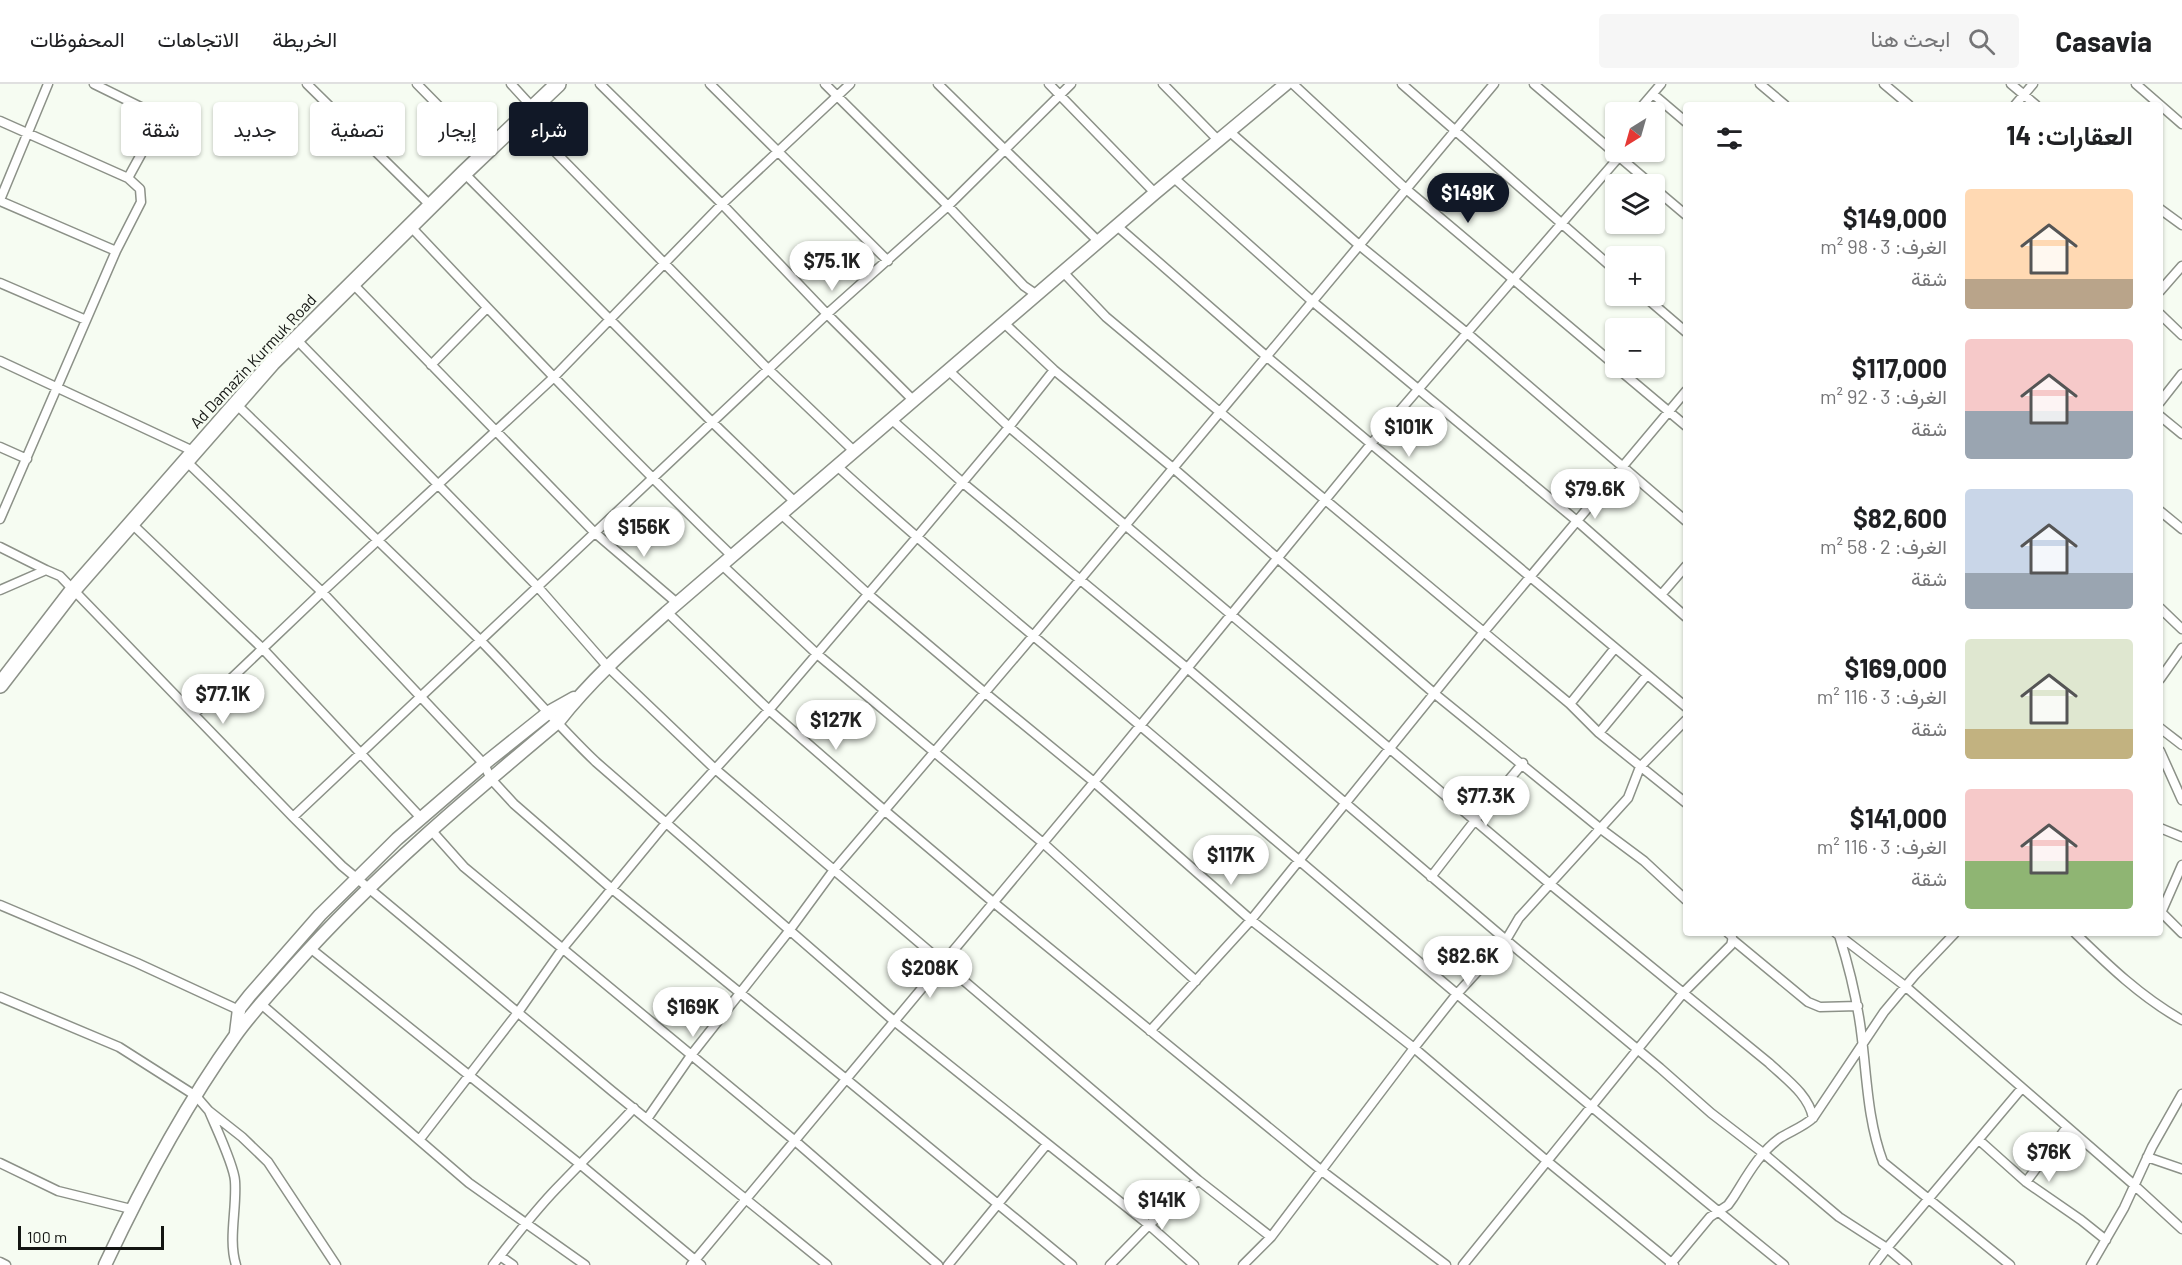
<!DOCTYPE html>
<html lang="ar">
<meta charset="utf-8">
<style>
:root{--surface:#fff;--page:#f6f6f6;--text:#202124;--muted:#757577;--line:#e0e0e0;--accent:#111827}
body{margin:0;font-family:Barlow,Vazirmatn,sans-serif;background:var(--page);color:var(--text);direction:rtl;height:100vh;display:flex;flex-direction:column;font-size:22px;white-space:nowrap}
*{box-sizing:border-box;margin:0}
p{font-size:20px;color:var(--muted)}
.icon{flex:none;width:33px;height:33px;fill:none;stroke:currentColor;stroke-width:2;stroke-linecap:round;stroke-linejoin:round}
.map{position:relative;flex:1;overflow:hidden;direction:ltr}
.sheet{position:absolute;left:1683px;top:18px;width:480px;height:834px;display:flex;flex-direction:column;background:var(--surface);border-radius:6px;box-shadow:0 2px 4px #0004;direction:rtl}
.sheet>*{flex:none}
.hud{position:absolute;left:18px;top:18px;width:570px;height:54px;direction:rtl;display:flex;gap:12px}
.needle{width:39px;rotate:217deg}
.controls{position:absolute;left:1605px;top:18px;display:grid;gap:12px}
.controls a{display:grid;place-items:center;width:60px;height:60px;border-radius:6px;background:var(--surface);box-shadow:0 2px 4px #0004;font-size:30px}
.scale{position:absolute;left:18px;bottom:15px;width:146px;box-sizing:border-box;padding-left:6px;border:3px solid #131512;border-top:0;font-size:16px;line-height:21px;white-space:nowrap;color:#131512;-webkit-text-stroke:4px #f6fcf2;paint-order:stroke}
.price{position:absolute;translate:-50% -51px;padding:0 14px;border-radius:21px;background:#fff;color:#222;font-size:20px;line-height:39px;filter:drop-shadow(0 2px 3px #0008)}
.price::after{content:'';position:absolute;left:50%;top:36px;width:18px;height:14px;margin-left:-9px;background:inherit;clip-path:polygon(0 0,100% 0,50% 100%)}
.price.selected{background:var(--accent);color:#fff}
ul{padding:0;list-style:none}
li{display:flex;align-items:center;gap:18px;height:150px;padding:0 30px}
li span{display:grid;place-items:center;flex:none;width:168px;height:120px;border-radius:6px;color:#555}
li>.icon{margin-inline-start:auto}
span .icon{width:72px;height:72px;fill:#fffc;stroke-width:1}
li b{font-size:26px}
h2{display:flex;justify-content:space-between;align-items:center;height:72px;padding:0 30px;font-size:26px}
.pill{padding:0 21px;border-radius:6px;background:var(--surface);box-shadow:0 2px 4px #0004;font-size:21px;line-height:54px}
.pill.selected{background:var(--accent);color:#fff}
header{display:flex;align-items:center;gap:36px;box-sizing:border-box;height:84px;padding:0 30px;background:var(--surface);border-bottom:2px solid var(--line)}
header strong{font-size:28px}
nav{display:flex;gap:33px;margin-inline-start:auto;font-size:21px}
.search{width:420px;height:54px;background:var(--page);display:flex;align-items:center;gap:15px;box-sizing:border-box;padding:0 21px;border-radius:6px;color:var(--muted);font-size:22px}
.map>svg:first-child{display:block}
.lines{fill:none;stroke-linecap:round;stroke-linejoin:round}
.street-casing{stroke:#8c9188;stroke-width:11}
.secondary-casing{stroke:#8c9188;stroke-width:15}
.highway-casing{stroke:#8c9188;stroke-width:18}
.street{stroke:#fff;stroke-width:8}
.secondary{stroke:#fff;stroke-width:12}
.highway{stroke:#fff;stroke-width:15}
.labels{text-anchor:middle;stroke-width:5;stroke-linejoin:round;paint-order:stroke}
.street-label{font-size:16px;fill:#131512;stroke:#f6fcf2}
</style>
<header>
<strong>Casavia</strong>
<div class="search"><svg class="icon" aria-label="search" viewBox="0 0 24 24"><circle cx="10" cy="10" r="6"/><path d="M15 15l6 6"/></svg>ابحث هنا</div>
<nav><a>الخريطة</a><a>الاتجاهات</a><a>المحفوظات</a></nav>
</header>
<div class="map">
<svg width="2182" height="1181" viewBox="0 0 2182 1181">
<rect width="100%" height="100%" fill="#f6fcf2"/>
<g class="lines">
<defs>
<path id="street" d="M94,0L151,28L158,36L156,43L128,94
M307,0L431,122
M417,0L485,69
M511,0L533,24
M600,0L722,120L827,230L948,122L1071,0
M710,0L888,177
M825,0L948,122L1024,202L1037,211
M938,0L1099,158
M1049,0L1155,109
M1163,0L1219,57
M1293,0L1406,105L1616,282
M1402,0L1616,187
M1534,0L1651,100
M1760,0L1785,21
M1884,0L1909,21
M2011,0L2036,21
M2136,0L2182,40
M1653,10L1686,38
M2015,21L2033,0
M1637,28L1661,0
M522,34L768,285L854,367
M0,37L128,94L140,105L141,118L116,167
M1230,48L1359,161L1467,249L1686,437
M1608,63L1616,55
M464,89L712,338L795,418
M1174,94L1312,217L1577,437L1686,533
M1654,104L1686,131
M0,116L48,0
M0,117L116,167L0,435
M2160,125L2182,141
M410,142C516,254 621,365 732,472
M1117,142L1266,272L1686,623
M1063,188L1106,233L1143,264L1570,620L1599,649L1686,719
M0,199L86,236
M352,199L594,448L677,519
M2160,207L2182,182
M1644,212L1686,248
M2160,230L2182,251
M1004,239L1054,286L1173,384L1435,610L1601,745L1644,777L1686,816
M296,255L537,502L607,582L714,684L1198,1096L1271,1153
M0,277L193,367
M431,281L487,224
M1617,284L1686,342
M948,286L1009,343L1550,800L1769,979C1786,995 1809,1011 1813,1034
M2160,318L2182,290
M236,320C317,398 399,476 479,555C519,595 555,639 596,678L894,937L1149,1141L1194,1181
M2160,332L2182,350
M891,335L963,399L1187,584L1506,856L1660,984L1711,1029L1763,1069L1839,1133L1887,1164L1907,1181
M0,363L27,375
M185,376L322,508L484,680L491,695L514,720L612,805L846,995L1072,1181
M837,382C949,484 1067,579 1182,677C1382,847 1581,1016 1784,1181
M2160,427L2182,445
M781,430L868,510L984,608L1094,698L1251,836L1414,964L1547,1077L1674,1181
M131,439L263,565L421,734
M0,463L46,486
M722,481L817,570L1043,759L1196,897
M0,506L46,486L60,492L293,733L342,782L612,1007L827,1181
M1661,511L1686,482
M2160,524L2182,545
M667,528L769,626L884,726L993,818L1322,1087L1446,1181
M2160,595L2182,564
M1570,620L1615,564
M194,630L322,508L553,294L722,120L850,0
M2160,644L2182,661
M1599,649L1647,591
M2160,667L2182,716
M293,733L827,230L913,316
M2160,744L2182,753
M431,746L464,783L794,1056L938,1181
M1431,793L1476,735L1523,679
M0,821L137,879L241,927
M2160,827L2182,849
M2161,829L2182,781
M1836,849L1905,902L2133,1100L2182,1145
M2075,849C2108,881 2141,913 2182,936
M1839,851C1850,886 1858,919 1862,955C1867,996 1868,1038 1883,1078L2010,1181
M1733,856L1808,918L1820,923L1858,922
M310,864L581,1081L701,1181
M0,913L119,963L196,1012L209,1027L242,1053L268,1078L336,1181
M261,920L469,1099L585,1181
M1150,947L1251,836L1483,549L1686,307
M209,1027C216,1044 234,1081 235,1097C237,1125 228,1155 236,1181
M647,1035L692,970L789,847L833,787L1033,552L1494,0
M420,1055L519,927L563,864L666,739L769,626L916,454L1009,343L1054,286
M1979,1056L2026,1098L2081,1136L2106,1156
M2147,1073L2182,1085
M0,1079L58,1107L131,1125
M2026,1098L2067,1043
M500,1172L513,1181
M0,1178L6,1181
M493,1181C513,1155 533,1129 556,1105C582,1078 608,1052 634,1024
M691,1181L1094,698L1371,360L1619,73
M948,1181L1047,1060
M1110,1181L1149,1141L1198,1096
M1243,1181L1271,1153L1414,964L1456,911L1506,856L1519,834L1628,714L1640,683L1686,636
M1463,1181L1684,908L1731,861C1733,855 1733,852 1728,849
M1670,1181L1710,1133L1728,1121L1733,1114C1747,1092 1759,1069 1780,1054C1791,1047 1803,1043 1813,1034L1884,928L1915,891L1955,849
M1874,1181L1887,1164L2022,1004
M2091,1181L2124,1124L2152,1063L2182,1010"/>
<path id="secondary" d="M236,949L239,925L250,911L320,831L397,755L484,680L549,628L574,614
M105,1181C142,1102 184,1023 235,952C253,927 274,905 294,882C374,792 466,715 558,638C590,597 628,563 667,528L1155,109L1286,0"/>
<path id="highway" d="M0,601L73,506L272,279L464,89L558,0"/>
</defs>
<use href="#street" class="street-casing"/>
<use href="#secondary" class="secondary-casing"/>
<use href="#highway" class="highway-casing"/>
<use href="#street" class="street"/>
<use href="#secondary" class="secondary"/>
<use href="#highway" class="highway"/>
</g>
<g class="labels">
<g class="street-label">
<text transform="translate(253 277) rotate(-47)" y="6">Ad Damazin Kurmuk Road</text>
</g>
</g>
</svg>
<div class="controls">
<a><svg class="needle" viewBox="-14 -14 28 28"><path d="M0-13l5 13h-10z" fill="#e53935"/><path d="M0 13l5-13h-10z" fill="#757577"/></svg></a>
<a><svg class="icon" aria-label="layers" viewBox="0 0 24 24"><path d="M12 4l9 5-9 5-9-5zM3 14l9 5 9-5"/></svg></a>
<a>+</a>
<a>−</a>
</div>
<div class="scale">100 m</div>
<b class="price selected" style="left:1468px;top:140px">$149K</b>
<b class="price" style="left:832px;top:208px">$75.1K</b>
<b class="price" style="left:1409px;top:374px">$101K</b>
<b class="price" style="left:1595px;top:436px">$79.6K</b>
<b class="price" style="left:644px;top:474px">$156K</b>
<b class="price" style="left:223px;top:641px">$77.1K</b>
<b class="price" style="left:836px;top:667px">$127K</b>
<b class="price" style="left:1486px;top:743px">$77.3K</b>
<b class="price" style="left:1231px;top:802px">$117K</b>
<b class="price" style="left:1468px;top:903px">$82.6K</b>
<b class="price" style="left:930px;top:915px">$208K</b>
<b class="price" style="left:693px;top:954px">$169K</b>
<b class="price" style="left:2049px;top:1099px">$76K</b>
<b class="price" style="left:1162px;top:1147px">$141K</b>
<div class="hud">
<a class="pill selected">شراء</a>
<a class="pill">إيجار</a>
<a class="pill">تصفية</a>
<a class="pill">جديد</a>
<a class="pill">شقة</a>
</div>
<section class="sheet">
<h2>العقارات: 14<svg class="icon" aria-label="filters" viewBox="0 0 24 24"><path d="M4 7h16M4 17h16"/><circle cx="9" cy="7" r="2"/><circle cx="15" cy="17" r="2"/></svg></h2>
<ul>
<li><span style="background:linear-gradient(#ffd9b3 75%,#b9a48a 0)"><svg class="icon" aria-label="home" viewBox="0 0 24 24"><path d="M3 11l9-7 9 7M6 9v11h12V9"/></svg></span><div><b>$149,000</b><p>الغرف: 3 · 98 m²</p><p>شقة</p></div></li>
<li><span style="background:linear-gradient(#f6c9c9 60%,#9aa5b1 0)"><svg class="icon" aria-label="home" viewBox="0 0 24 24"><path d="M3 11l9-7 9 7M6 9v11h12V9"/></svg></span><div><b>$117,000</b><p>الغرف: 3 · 92 m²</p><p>شقة</p></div></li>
<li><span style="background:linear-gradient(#c9d6e8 70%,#9aa5b1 0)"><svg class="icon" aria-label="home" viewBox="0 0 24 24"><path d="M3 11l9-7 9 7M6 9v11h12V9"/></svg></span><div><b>$82,600</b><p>الغرف: 2 · 58 m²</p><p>شقة</p></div></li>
<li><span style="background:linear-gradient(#dfe7d0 75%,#c2b280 0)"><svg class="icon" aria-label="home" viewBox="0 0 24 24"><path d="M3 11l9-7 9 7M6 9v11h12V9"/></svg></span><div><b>$169,000</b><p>الغرف: 3 · 116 m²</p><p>شقة</p></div></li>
<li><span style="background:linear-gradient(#f6c9c9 60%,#8fb573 0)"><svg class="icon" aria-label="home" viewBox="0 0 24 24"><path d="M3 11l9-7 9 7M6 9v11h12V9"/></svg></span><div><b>$141,000</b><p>الغرف: 3 · 116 m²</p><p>شقة</p></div></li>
</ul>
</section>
</div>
